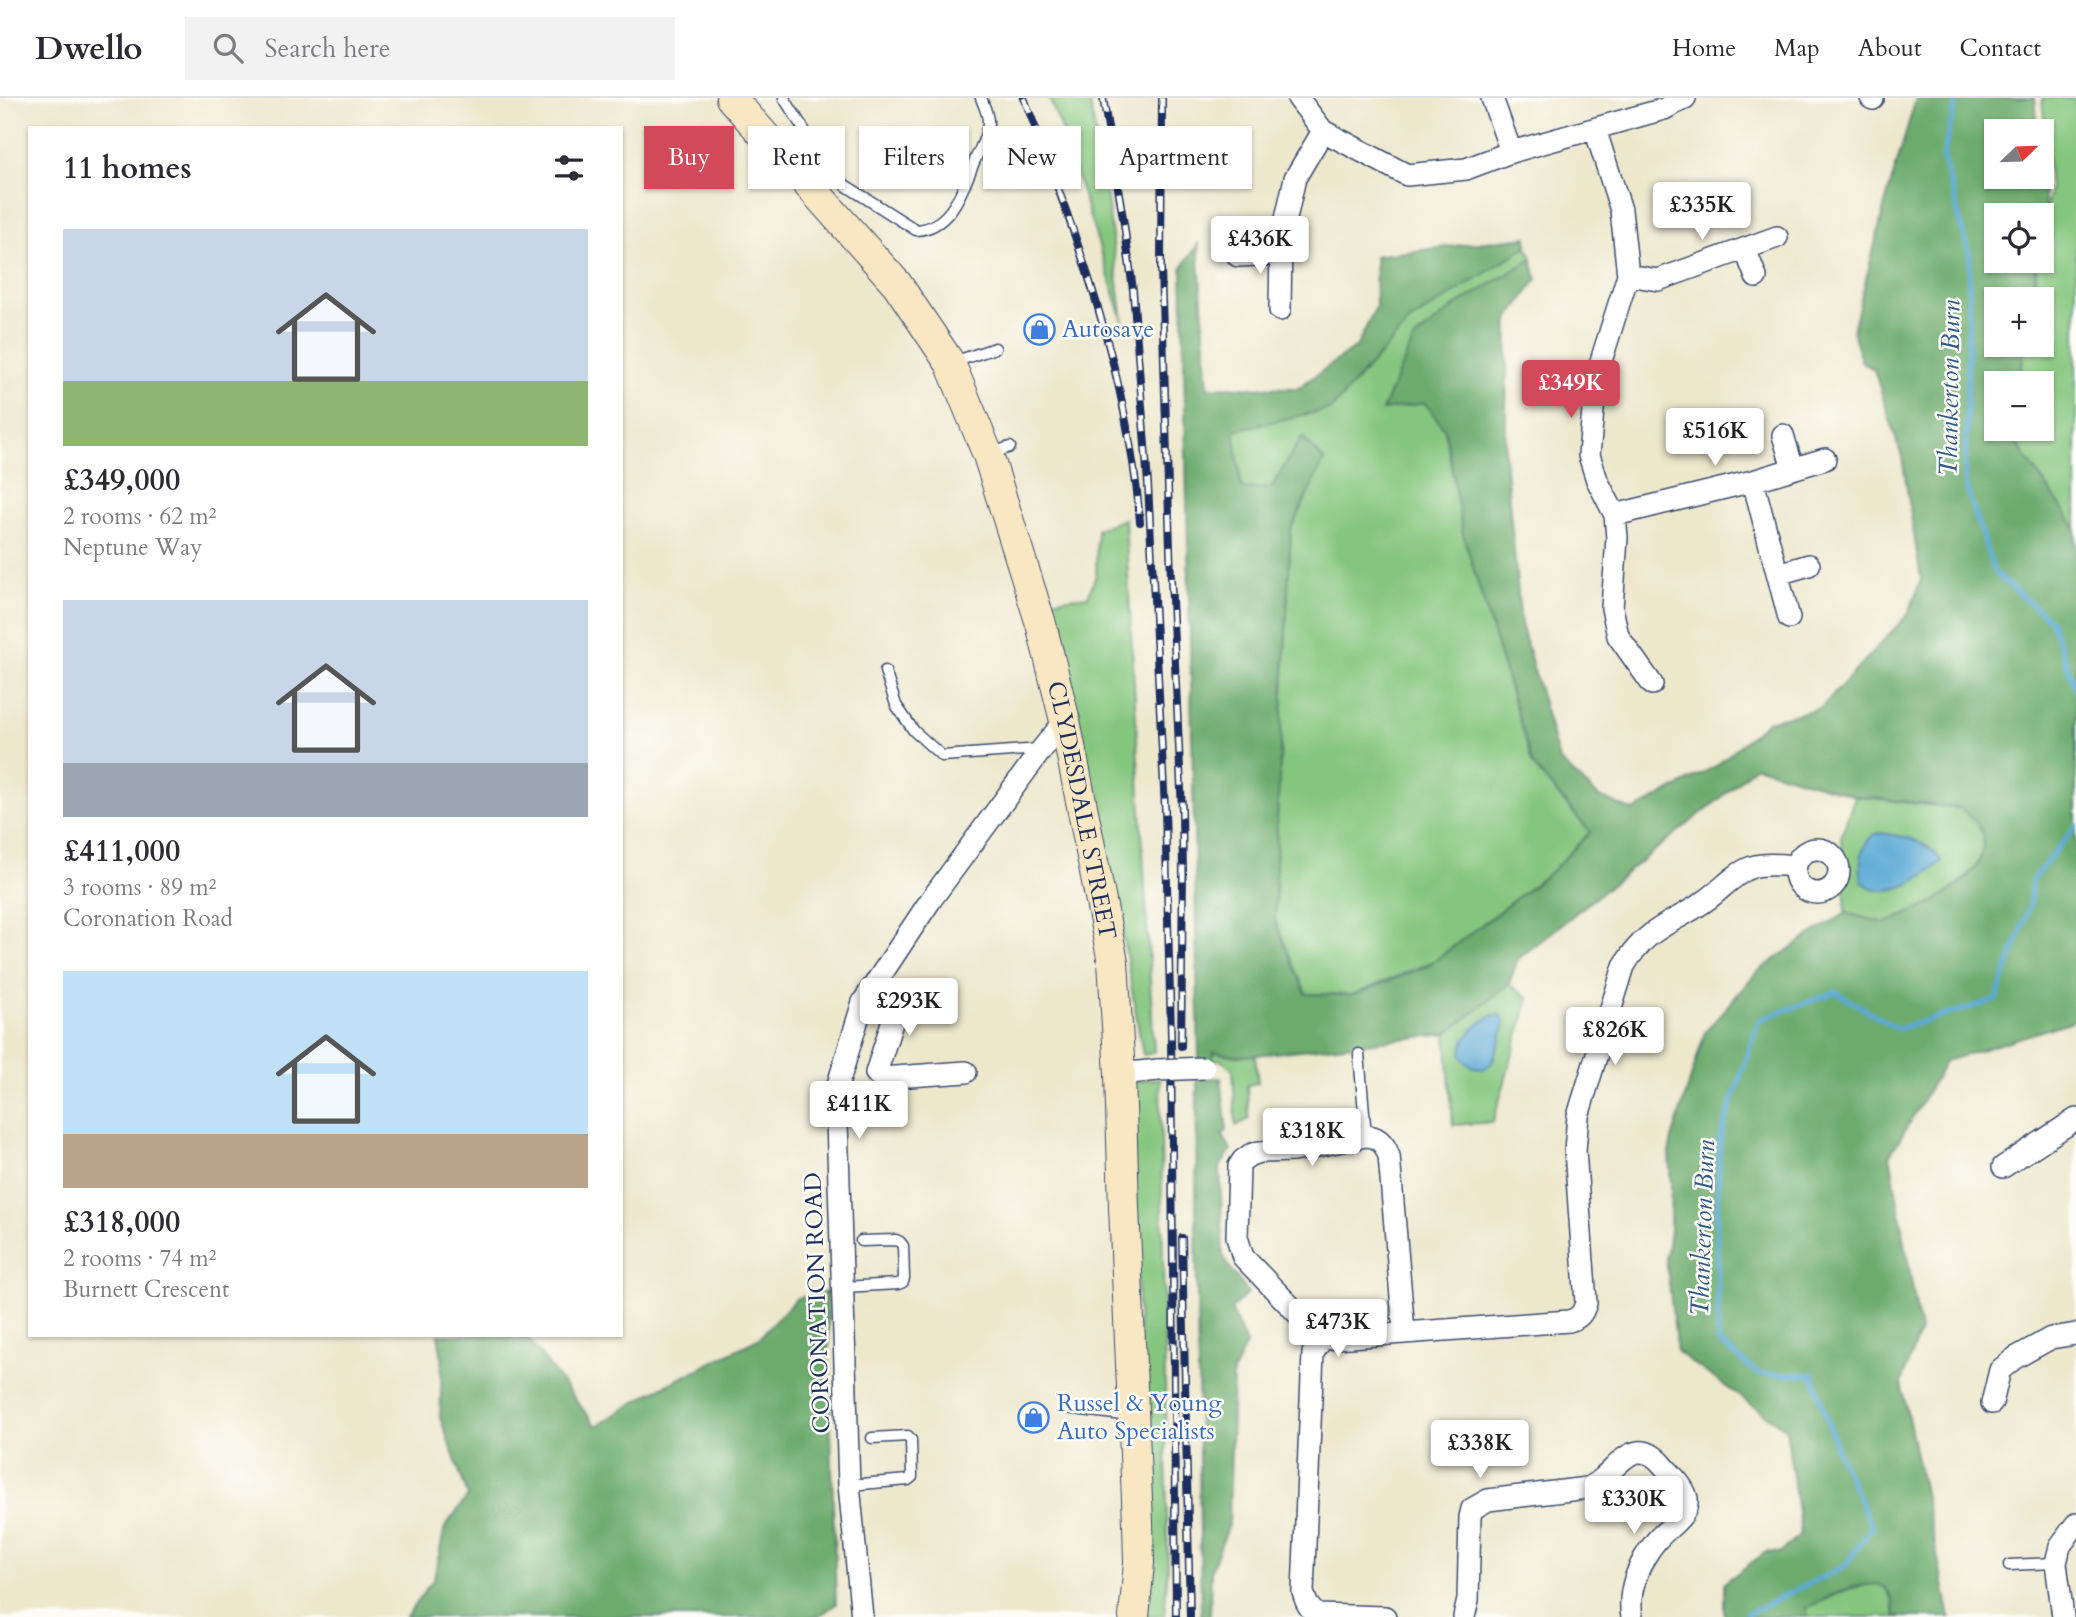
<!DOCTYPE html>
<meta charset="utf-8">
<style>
:root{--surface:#fff;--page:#f2f2f3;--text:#2b2b33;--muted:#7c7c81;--line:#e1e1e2;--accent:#d1495b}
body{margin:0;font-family:Cardo,serif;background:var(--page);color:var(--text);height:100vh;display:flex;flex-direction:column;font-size:26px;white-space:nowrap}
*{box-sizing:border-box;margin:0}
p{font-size:23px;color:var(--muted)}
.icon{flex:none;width:38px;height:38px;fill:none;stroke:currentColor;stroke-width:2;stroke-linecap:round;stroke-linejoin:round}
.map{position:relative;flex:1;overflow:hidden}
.drawer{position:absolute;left:28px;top:28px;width:595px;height:1211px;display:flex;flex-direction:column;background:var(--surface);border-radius:0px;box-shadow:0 2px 5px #0004}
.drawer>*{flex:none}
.guide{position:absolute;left:644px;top:28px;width:665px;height:63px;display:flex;gap:14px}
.needle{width:46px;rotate:67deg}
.tools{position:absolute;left:1984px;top:21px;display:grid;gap:14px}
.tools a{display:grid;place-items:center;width:70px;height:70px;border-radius:0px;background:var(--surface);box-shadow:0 2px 5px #0004;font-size:35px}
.price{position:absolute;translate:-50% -60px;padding:0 16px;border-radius:7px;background:#fff;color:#222;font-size:23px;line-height:46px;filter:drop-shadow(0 2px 4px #0008)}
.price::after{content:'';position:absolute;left:50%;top:42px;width:21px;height:16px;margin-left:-10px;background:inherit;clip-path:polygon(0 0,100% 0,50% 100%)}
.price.current{background:var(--accent);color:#fff}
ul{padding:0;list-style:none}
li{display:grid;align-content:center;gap:14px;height:371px;padding:0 35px}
li span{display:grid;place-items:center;height:217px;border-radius:0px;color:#555}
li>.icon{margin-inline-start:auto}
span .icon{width:126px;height:126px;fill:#fffc;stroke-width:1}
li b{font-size:30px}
h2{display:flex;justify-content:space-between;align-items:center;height:84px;padding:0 35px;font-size:30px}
.chip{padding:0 24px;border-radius:0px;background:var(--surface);box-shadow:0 2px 5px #0004;font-size:24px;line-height:63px}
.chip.current{background:var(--accent);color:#fff}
header{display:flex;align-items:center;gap:42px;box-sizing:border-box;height:98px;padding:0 35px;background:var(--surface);border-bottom:2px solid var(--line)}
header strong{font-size:33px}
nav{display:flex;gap:38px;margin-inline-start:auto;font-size:24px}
.search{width:490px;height:63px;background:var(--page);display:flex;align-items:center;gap:18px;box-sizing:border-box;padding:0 24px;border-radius:0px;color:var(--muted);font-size:26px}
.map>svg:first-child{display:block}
.green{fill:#85c67e;stroke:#507a6e;stroke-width:2}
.forest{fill:#6cab6d;stroke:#446d66;stroke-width:2}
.water{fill:#5caad5;stroke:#3c6c9a;stroke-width:2}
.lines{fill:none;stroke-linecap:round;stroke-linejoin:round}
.stream{stroke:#5caad5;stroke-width:5}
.lane-casing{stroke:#3a4b6e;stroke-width:13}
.street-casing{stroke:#3a4b6e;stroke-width:24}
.secondary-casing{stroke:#3a4b6e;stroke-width:32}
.lane{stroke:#fff;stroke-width:10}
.street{stroke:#fff;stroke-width:21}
.secondary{stroke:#f9e7c3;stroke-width:30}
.rail-casing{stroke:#1b2f5e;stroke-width:8}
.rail{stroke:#fdfcf7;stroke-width:5;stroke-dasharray:16;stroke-linecap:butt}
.street-bridge-casing{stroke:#3a4b6e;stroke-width:24;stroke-linecap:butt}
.street-bridge{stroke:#fff;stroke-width:21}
.labels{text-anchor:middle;stroke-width:5;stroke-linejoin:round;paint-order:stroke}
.shop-label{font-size:24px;fill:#366cbe;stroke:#fdfcf7;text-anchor:start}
.street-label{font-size:24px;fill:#1b2f5e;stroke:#fdfcf7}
.water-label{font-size:26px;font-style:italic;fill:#325a88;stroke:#fdfcf7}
</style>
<header>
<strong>Dwello</strong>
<div class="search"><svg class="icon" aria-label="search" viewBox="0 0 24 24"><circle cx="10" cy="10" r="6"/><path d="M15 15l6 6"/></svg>Search here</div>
<nav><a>Home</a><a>Map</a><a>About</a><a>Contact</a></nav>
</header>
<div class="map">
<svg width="2076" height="1519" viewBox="0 0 2076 1519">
<rect width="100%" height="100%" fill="#fdfcf7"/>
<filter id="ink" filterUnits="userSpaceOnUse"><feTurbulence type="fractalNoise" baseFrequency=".0143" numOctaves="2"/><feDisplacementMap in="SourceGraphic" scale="14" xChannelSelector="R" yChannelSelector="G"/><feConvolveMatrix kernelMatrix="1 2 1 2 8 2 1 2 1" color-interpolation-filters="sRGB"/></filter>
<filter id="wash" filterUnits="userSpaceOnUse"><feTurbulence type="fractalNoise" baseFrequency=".00686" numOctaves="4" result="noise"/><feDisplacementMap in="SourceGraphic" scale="28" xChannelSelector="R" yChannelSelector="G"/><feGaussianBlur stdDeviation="1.57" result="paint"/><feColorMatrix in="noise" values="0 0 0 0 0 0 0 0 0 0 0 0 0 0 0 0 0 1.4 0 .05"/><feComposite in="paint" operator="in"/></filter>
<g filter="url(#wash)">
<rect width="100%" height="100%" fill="#ede7cc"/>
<path class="green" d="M1049,0H1089L1106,93L1123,223L1061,29Z
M2042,0H2076V430L2011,338L2012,331H2042V285H2019L2025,247H2042V201H2032L2038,163H2042V136L2050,90Z
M1527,148L1532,161L1455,208L1383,312L1426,304L1445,332L1463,436L1533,667L1590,734L1552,773L1436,862L1353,897L1306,896L1275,823L1277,723L1291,431L1324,362L1302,339L1271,390L1241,391L1234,331L1331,311L1409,224Z
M1125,421L1154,955L1143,957L1118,809L1051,502L1088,498L1096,477L1097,431Z
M1855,698C1880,701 1905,705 1930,707C1939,708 1954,707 1962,711C2029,753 1928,815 1888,824C1879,826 1856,817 1846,815L1841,739Z
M1509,886L1529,901L1493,1024L1453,1027L1446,936Z
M1213,954L1238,958L1255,957L1258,985L1247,987L1249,1021L1236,1028L1233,972L1220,961L1213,963Z
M1160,980L1168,1471L1164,1519H1146L1132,984Z
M1874,1485L1885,1489L1893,1503L1895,1519H1808L1805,1510L1849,1491Z"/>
<path class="forest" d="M1916,0H2035L2038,33H1997V79H2042L2045,111L2042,130V117H1997V163H2037L2032,201H1997V247H2025L2019,285H1997V331H2012L2011,338L2076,430V922L1946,963L1890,1057L1920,1233L1901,1285L1950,1519H1895L1893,1503L1885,1489C1859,1480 1830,1499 1806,1510L1808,1519H1724V1485L1766,1454L1781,1455L1801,1435L1786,1331L1677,1254L1666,1160L1670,1133L1671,1086L1669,1055L1672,1041L1705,934L1756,875L1813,835L1846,815L1886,825L1931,806L1965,782L1981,761L1984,739L1978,726L1960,710L1855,698L1755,668L1723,698L1518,861L1509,886L1446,936L1255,957L1238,958L1214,954L1213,963L1199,964L1182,170L1198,146L1208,289L1298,290L1357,248L1376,209L1375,158L1527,139V148L1409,224L1331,311L1234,332L1242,391L1271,390L1302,339L1324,362L1291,431L1277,723L1275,823L1306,896L1353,897L1429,867L1552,773L1590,734L1533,667L1463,436L1445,332L1425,305L1382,312L1414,241L1455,208L1532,161L1537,181L1508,222L1505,359L1521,526L1559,662L1599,699L1634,713L1716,668L1768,623L1821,610L1909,515L1921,481L1902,359L1874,272L1861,263L1853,232L1885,106Z
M1197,980H1221L1227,1033L1222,1036L1231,1052L1220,1069L1223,1157L1228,1167L1248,1195L1231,1211L1246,1246L1233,1274L1229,1427L1211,1472L1210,1519H1201L1196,1118Z
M827,1194L836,1506L818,1519H406L434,1480L445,1429L468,1398L440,1319L442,1260L438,1237H525L596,1328L649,1296L758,1241L797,1200Z"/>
<path class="water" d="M1879,735C1903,738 1927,742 1942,763C1923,780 1885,806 1862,783C1859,767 1860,741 1879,735Z
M1493,917L1502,918L1505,926L1500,944L1492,965L1483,971C1478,970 1471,969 1467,965C1449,950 1479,923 1493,917Z"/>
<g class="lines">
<path class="stream" d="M1957,0L1943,59L1970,159L1965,385L1994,474L2051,523L2076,592
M1748,1519L1747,1516L1845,1468L1872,1429L1838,1355L1813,1277L1759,1276L1718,1244L1717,1119L1720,1041L1759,922L1836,894L1898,931L1996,902L2029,810L2032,782L2076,728"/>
</g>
</g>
<g filter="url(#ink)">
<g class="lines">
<defs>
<path id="lane" d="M784,0L830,73L845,87L916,132C952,130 963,90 975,62C980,50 987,39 988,26C989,18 984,8 981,0
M951,265L995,250
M989,356L1010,349
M885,573L896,607L914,633L942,658L1041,651
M1359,956L1366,1038
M843,1189L898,1186L903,1184L904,1180L903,1148L900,1144L896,1142L861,1143
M1065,1310L1132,1318
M849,1387L908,1382L912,1379L911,1342L908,1338L872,1340
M2009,1467L2056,1465"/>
<path id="street" d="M1298,0L1323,33L1407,77L1466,71L1511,54L1664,11L1685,0
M1492,0L1511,54
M1871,0L1873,1
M1595,31L1621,112L1628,177L1596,279L1589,357L1597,382L1615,417L1617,440L1612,510L1618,538L1652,586
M1745,151L1756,179
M1238,158L1280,156
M1628,177L1658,182L1777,139
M1280,212L1281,143L1295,80L1323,33
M1783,337L1793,371
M1753,383L1789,520
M1615,417L1753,383L1825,361
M1778,476L1809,467
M1795 773a22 22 0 1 1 44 0a22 22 0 1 1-44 0Z
M878,882L897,909L876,975L881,980L966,974
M1120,976L1158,972
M2003,1069L2076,1021
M1322,1241L1243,1159L1237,1139L1239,1068L1243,1062L1250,1057L1259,1054L1293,1053L1366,1038C1379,1038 1385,1047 1389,1058L1404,1234
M1992,1305L2000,1272L2015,1260L2051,1240L2076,1236
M862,1519L849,1387L836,993L863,904L930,803L1042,651L1065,623
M1385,1519L1318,1517C1309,1511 1306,1505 1303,1494L1313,1255L1322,1241L1569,1223C1580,1220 1583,1215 1586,1205L1575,1052L1578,1018L1624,868C1647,828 1674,826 1708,801C1722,791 1735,775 1752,769C1764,765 1783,767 1796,768
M1464,1519L1468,1502L1470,1419L1472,1411L1488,1402L1587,1390C1607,1383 1618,1360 1634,1355C1646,1351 1655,1358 1662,1366C1670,1376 1685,1388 1687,1401C1689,1419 1665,1431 1656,1443C1639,1464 1627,1492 1632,1519
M2063,1519L2056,1465L2060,1448L2076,1426"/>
<g id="secondary">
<path id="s1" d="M731,0L897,186L950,265L988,357L1041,526L1065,623L1113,864L1120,976L1124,1109L1138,1424L1139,1465L1134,1519"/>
</g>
</defs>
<use href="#lane" class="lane-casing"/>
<use href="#street" class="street-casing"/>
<use href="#secondary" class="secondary-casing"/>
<use href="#lane" class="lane"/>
<use href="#street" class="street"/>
<use href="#secondary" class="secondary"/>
<defs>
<path id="rail" d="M1024,0C1077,137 1128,276 1140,424
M1103,0L1124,126L1133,192L1148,386L1165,711L1171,936L1176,1519
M1162,0L1161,171L1171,481L1182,712L1183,776L1181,948
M1182,1140L1190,1519"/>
</defs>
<use href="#rail" class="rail-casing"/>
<use href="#rail" class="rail"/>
<defs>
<path id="street-bridge" d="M1158,972L1204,970"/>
</defs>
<use href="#street-bridge" class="street-bridge-casing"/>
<use href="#street-bridge" class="street-bridge"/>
</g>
</g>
<defs>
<symbol id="shop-ring" viewBox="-11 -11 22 22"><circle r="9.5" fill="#fdfcf7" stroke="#3f7fe0" stroke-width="1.5"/><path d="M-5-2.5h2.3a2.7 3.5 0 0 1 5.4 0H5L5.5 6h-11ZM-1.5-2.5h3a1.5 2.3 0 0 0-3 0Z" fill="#3f7fe0"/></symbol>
</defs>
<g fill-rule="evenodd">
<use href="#shop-ring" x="1022" y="214" width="35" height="35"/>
<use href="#shop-ring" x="1016" y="1302" width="35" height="35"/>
</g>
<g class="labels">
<g class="shop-label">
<text x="1062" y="239">Autosave</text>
<text x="1057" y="1313">Russel &amp; Young<tspan x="1057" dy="28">Auto Specialists</tspan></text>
</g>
<g class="street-label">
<text dy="8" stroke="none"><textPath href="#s1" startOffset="812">CLYDESDALE STREET</textPath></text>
<text transform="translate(817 1205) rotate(-92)" y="8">CORONATION ROAD</text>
</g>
<g class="water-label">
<text transform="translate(1949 290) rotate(-89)" y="9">Thankerton Burn</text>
<text transform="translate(1702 1130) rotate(-88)" y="9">Thankerton Burn</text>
</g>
</g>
</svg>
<div class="tools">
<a><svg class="needle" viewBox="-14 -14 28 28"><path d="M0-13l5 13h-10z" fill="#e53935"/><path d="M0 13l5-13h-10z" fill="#7c7c81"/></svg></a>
<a><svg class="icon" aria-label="locate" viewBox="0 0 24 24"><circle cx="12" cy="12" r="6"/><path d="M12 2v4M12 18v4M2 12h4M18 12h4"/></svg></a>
<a>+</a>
<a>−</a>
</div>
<b class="price" style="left:1702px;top:144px">£335K</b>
<b class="price" style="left:1260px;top:178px">£436K</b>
<b class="price current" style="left:1571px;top:322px">£349K</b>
<b class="price" style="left:1715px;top:370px">£516K</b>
<b class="price" style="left:909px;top:940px">£293K</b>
<b class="price" style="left:1615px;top:969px">£826K</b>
<b class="price" style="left:859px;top:1043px">£411K</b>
<b class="price" style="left:1312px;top:1070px">£318K</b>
<b class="price" style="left:1338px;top:1261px">£473K</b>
<b class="price" style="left:1480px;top:1382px">£338K</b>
<b class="price" style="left:1634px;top:1438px">£330K</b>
<div class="guide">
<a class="chip current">Buy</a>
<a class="chip">Rent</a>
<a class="chip">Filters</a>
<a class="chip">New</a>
<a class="chip">Apartment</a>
</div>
<section class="drawer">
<h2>11 homes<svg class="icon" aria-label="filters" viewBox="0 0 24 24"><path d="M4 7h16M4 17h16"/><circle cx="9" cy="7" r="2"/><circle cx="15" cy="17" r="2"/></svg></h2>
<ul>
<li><span style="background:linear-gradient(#c9d6e8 70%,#8fb573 0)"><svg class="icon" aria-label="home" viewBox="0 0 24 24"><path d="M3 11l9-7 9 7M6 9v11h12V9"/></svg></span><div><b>£349,000</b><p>2 rooms · 62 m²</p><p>Neptune Way</p></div></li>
<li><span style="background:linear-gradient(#c9d6e8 75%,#9aa5b1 0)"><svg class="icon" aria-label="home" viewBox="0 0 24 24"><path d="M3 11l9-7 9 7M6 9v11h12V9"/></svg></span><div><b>£411,000</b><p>3 rooms · 89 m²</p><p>Coronation Road</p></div></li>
<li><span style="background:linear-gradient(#bfe0f5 75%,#b9a48a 0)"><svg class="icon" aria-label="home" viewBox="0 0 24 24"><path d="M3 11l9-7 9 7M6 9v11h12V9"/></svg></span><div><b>£318,000</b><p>2 rooms · 74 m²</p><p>Burnett Crescent</p></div></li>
</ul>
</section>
</div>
